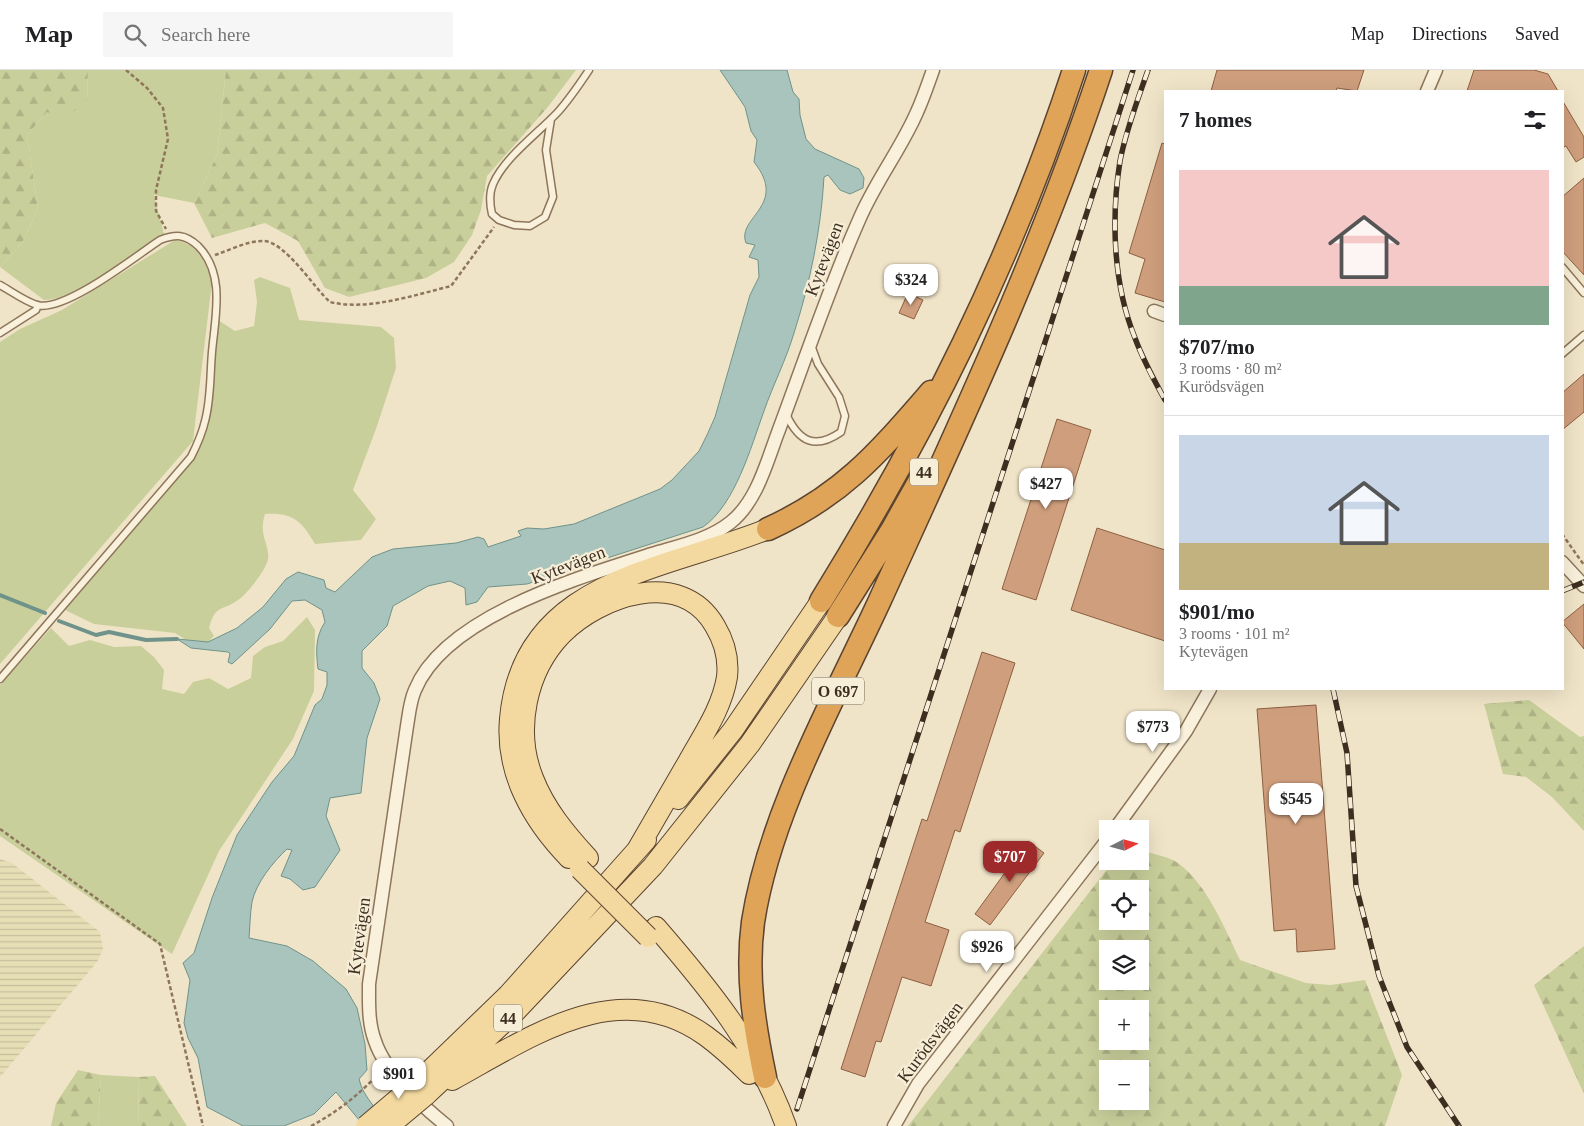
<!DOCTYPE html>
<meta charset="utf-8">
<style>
:root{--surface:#fff;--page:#f6f6f6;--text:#202124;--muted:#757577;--line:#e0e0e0;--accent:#9e2a2b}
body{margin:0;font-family:Georgia,serif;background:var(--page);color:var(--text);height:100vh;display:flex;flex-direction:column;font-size:19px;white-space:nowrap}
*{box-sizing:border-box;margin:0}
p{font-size:16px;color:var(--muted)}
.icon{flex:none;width:28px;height:28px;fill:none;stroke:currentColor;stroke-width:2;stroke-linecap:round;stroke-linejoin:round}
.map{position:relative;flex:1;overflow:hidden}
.details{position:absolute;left:1164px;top:20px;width:400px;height:600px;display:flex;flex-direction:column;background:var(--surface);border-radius:0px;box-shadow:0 5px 20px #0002}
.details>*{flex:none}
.needle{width:32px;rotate:84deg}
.buttons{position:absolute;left:1099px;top:750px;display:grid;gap:10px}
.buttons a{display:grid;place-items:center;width:50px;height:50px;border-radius:0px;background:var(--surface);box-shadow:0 5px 20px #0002;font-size:25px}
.price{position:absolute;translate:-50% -42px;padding:0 11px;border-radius:10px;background:#fff;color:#222;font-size:16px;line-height:32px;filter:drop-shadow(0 1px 2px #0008)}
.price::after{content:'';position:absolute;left:50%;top:30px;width:15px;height:11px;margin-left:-8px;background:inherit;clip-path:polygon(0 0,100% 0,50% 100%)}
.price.active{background:var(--accent);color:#fff}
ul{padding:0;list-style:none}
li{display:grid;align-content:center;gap:10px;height:265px;padding:0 15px}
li+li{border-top:1px solid var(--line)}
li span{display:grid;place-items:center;height:155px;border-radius:0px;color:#555}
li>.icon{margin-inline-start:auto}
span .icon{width:90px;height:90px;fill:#fffc;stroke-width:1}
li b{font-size:21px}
h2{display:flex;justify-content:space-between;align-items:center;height:60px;padding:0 15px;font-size:21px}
header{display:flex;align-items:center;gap:30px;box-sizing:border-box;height:70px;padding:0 25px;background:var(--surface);border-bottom:1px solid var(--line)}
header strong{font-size:24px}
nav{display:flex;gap:28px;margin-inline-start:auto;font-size:18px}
.search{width:350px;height:45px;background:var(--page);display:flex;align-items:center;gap:12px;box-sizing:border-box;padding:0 18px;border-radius:0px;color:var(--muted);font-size:19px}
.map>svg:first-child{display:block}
.farmland{fill:url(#farmland-rules)}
.grass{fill:#c9cf9b}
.forest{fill:url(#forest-firs);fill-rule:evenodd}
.water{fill:#a9c4bc;stroke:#6f938a}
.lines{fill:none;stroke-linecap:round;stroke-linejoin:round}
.stream{stroke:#6f938a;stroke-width:4}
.building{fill:#cf9f7d;stroke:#8d5f41}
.service-casing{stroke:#8d765c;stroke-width:9}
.minor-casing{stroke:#8d765c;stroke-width:15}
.primary-casing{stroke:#5b4430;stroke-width:22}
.motorway-casing{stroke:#5b4430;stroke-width:25}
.path{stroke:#8d765c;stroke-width:2.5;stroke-dasharray:4 2.5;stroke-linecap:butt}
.service{stroke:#faf1dc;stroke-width:6}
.minor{stroke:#faf1dc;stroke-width:12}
.primary{stroke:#f3d9a0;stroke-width:20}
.motorway{stroke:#e0a458;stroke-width:22}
.rail-casing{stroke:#3d2e20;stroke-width:5.5}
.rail{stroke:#f7eed8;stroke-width:4;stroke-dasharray:11;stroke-linecap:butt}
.primary-bridge-casing{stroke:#5b4430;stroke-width:22;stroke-linecap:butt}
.primary-bridge{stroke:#f3d9a0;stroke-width:20}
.labels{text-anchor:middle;stroke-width:4.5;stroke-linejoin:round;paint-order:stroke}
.shield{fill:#f7eed8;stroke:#756857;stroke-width:1}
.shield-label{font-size:16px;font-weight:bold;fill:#3d2e20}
.street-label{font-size:18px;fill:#3d2e20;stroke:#f7eed8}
</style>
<header>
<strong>Map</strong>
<div class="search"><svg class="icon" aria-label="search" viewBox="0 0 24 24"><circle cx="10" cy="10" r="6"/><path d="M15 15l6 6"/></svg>Search here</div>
<nav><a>Map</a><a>Directions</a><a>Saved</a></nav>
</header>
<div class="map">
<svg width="1584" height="1056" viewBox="0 0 1584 1056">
<defs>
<pattern id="farmland-rules" width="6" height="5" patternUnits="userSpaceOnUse" patternTransform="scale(1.25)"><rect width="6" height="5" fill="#e6deb5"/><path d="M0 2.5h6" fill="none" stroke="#c6bf9b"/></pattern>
<pattern id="forest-firs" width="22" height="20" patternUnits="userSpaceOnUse" patternTransform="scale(1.25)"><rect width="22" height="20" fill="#c9cf9b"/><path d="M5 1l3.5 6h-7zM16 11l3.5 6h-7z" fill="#aeb285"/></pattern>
</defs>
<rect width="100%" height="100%" fill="#f0e4c8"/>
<path class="farmland" d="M0,789L12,793L100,862L103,879L97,892L0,1007Z"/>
<path class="grass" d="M88,0H226L217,85L194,133L154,125L164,164C130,187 84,228 44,230L0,197L22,173L38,139L27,65L47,42L87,30Z
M175,170C198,174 205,191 212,212L193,371L0,594V272L20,259L62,240Z
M260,207L290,218L299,250L381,257L394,268L396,298L376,359L353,420L376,449L361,470L315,474C302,451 292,442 265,444C258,466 270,474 268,489C267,499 246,525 238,530C222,542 216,533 209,558L214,566L208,572L186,570L175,563L94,554L65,540L69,530L200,377L208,350L218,250L235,261L254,256L257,232L254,210Z
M307,547L315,560L314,621L293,669L219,781L172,884L0,766V615L51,558L69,576L90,570L114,577L141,576L154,587L164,600L162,619L184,624L193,612L209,608L228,619L251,608L253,586L265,577L283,571Z
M101,1005L138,1007L139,1056H98Z"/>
<path class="forest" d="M0,0H88V2L87,30L66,48L47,42L27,65L38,139L22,173L0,197Z
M226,0H576L547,38L487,106L481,140L472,165L454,192L426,208L349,227L325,218L298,171L265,153L212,168L194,133L217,85Z
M1529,630L1580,667L1584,666V761L1552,727L1526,707L1503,704L1484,634Z
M1145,781C1155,785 1170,787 1178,793C1207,814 1225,859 1240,890L1306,913L1330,915L1365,910L1402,1005L1385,1056H908L1112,793L1140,791V783ZM1108,819H1140V851H1108ZM1108,879H1140V911H1108ZM1108,939H1140V971H1108ZM1108,999H1140V1031H1108Z
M1584,876V1024L1534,915Z
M78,1000L101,1005L98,1056H51L56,1033Z
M155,1006L187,1056H139L138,1007Z"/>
<path class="water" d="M720,0H787L793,22L799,29L800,45L806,69L815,79L859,99L864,108L863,118L850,124L840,120L828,105L824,107C821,160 810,213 794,263C786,290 773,315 764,341C751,377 735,435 703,457L527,514L488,517L477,532L466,535L465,518L450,511L428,516L393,536L387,556L362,581V598L374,613L380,629L367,668L361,723L330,728L326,746L340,780L315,817L303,820L290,809L281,806L292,780L287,779C273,792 256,813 252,832C250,844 250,856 249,868L287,876L313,891L346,919L357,938L365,974L367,1000L359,1009C363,1027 379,1042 391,1056H364L336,1022L314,1044L284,1056H243L207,1037L198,988L188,968L184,953L190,910L183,893L194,883L212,828L237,765L272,712L294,686L315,635L322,629L327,615V602L318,599C316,582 315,567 325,552L322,540L305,530L292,531L270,559L232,594L228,592L230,584L228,582L191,578L177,569L208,572L237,558L263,537L286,509L298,502L324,510L326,518L335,522L372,487L393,479L456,473L478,467L484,469L488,477L521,466L518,461L527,458L544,459L574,454L660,419L672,410L699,381L707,365L715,347L750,225L759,207L758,190L749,187L755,175L746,173C736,147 789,136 754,92L757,70L751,61L745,37Z"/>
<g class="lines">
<path class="stream" d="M0,525L45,543
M59,551L96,565L109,562L146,570L177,569"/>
</g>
<path class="building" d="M1217,0H1364L1357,21L1337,18L1336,21H1211Z
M1474,0H1534L1548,4L1558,21H1467Z
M1562,30L1584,67V87L1576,92L1566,76L1562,78Z
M1162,73L1165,74V232L1135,223L1145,189L1129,183Z
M1584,108V205L1562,181V127Z
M908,223L923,230L914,249L899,243Z
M1584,304V342L1562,360V323Z
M1057,349L1091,360L1036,530L1002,519Z
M1097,458L1165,480V571L1071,540Z
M1584,534V579L1562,552Z
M982,582L1015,593L960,762L955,760L925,852L949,860L931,916L902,907L881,972L876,971L865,1007L841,999L922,749L927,751Z
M1316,635L1335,879L1297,882L1296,859L1274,861L1257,639Z
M1028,771L1044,783L990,855L975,844Z"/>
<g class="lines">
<defs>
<path id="service" d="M551,49L546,80L553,127L545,147L530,156L514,155L499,150L492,144C490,135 489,123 493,114C504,88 537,64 557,43C569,30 579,15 589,0
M1562,197L1584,223
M0,215C11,221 24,231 37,235C64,243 136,186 160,170C176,164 185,164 198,176C226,204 215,247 212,282C210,305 211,329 205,351C202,364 197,375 191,387L0,609
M0,263L36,240L38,235
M1562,284L1584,265
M786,344C799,372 815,380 841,362L845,346L839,327L818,294L811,275"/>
<path id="minor" d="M1427,21L1436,0
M1154,241L1165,245
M1562,492L1584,516
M1115,759L1186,661L1210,619
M447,1056C422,1036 385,1002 375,971C368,953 369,933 369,914L407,656C409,644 410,631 415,620C445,546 581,507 652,484C678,476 709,470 731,452C756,432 766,395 777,365C804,293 828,220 859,150C875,112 901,79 917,42C923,29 928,14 933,0
M894,1056L918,1014L1108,769"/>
<path id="primary" d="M678,729L733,660L821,531
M569,788C533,751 505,703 510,649C522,509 664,501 768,459
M588,788C566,764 545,739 533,708C514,660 526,601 562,564C600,526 681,497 715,556C724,571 729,589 727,607C722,638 703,665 688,692C671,721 654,751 637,780
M656,857C709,918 759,979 786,1056
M452,1010C531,967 619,903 706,966C721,977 735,990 749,1004
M418,1012L508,925L646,770
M426,1025L516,941L653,796L750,674L838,546"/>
<path id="motorway" d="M768,459C843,425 878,383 931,322
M821,531C926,361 1012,190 1074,0
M838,546L892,460L920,410
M765,1007C754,955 746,905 753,852C770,742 834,630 880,530C959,356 1041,182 1101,0"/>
</defs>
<use href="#service" class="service-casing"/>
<use href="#minor" class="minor-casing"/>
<use href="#primary" class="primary-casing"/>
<use href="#motorway" class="motorway-casing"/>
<path class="path" d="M126,0L147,18L163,38L168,69L156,120V141L166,159
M215,185C230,180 247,171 263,171C285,171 314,218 330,232C367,241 415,225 451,216L494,157
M1562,464L1584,495
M0,759L160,874L203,1056
M311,1056C337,1042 359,1025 379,1003"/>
<use href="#service" class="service"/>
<use href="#minor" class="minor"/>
<use href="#primary" class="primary"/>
<use href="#motorway" class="motorway"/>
<defs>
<path id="rail" d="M1148,0C1138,29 1126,60 1120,91C1111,148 1113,214 1135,268C1143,290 1154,310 1165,330
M1562,521L1584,512
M1333,619L1347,683L1356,816L1379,906L1407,977L1459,1056
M797,1039L1133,0"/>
</defs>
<use href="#rail" class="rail-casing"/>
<use href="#rail" class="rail"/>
<defs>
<path id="primary-bridge" d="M580,799L648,867
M366,1056L418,1012
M389,1056L426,1025"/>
</defs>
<use href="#primary-bridge" class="primary-bridge-casing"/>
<use href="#primary-bridge" class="primary-bridge"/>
</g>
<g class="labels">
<g class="shield">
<rect x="910" y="388.5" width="28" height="27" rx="4"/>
<rect x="812" y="607.5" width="52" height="27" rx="4"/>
<rect x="494" y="934.5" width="28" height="27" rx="4"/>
</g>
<g class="shield-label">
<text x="924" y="408">44</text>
<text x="838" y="627">O 697</text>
<text x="508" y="954">44</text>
</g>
<g class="street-label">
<text transform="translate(824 189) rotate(-69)" y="6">Kytevägen</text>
<text transform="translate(568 495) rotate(-21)" y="6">Kytevägen</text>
<text transform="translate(359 866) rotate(-82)" y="6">Kytevägen</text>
<text transform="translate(930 972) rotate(-53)" y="6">Kurödsvägen</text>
</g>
</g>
</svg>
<div class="buttons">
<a><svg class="needle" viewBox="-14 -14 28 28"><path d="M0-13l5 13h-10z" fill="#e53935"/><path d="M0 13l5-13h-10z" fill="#757577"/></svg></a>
<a><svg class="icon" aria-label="locate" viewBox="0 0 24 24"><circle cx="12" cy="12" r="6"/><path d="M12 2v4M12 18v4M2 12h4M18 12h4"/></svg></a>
<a><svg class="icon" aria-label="layers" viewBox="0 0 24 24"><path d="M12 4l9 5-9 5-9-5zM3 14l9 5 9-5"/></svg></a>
<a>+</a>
<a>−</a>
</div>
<b class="price" style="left:911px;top:236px">$324</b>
<b class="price" style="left:1046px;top:440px">$427</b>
<b class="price" style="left:1153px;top:683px">$773</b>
<b class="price" style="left:1296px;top:755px">$545</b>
<b class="price active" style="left:1010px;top:813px">$707</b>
<b class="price" style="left:987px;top:903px">$926</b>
<b class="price" style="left:399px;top:1030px">$901</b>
<section class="details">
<h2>7 homes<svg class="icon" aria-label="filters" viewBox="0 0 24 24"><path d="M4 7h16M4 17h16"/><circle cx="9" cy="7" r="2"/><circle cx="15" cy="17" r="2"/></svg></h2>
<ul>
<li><span style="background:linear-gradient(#f6c9c9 75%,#7fa58c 0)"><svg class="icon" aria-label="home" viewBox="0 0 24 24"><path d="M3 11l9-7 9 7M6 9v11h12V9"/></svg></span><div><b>$707/mo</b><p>3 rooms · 80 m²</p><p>Kurödsvägen</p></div></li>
<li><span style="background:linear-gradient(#c9d6e8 70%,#c2b280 0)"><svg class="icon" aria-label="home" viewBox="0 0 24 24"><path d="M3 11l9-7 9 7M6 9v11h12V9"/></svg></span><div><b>$901/mo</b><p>3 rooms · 101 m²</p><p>Kytevägen</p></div></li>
</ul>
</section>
</div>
